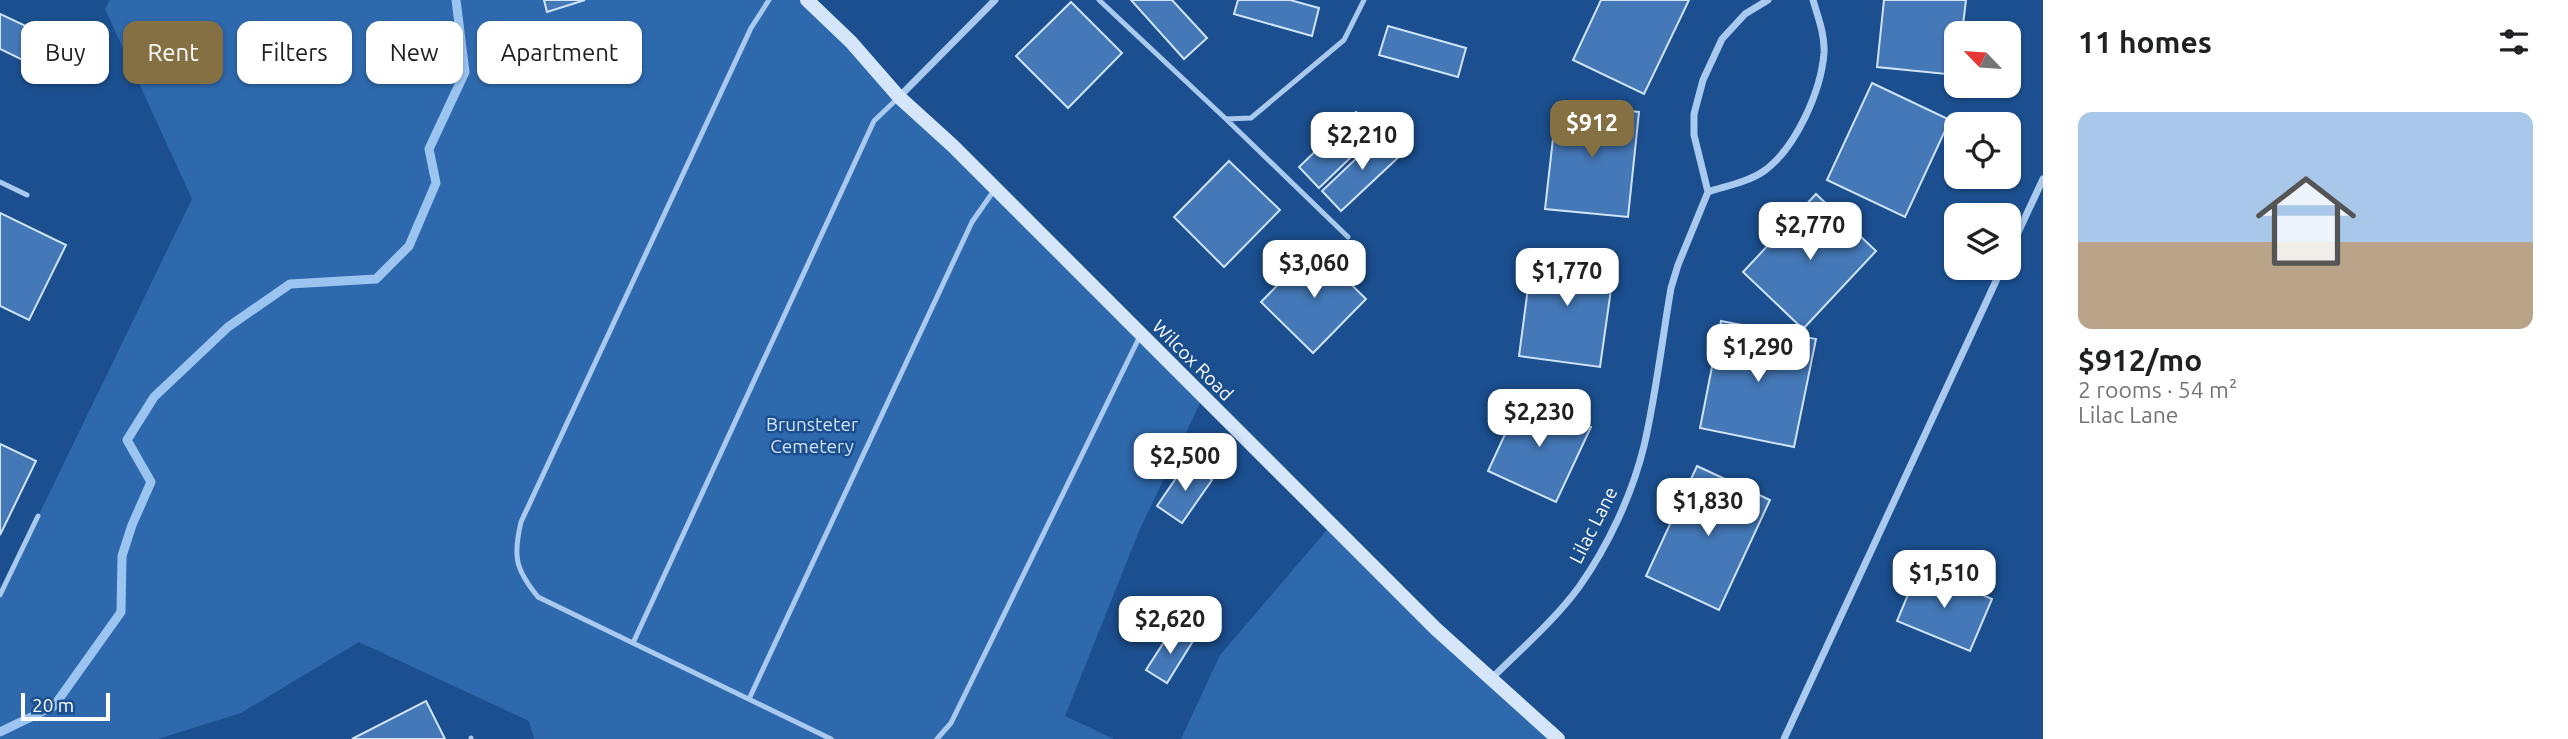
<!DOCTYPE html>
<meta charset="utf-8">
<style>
:root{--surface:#fff;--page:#f6f6f6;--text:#202124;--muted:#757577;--line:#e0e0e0;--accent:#847042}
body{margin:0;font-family:Ubuntu,sans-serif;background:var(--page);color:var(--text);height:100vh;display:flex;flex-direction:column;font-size:26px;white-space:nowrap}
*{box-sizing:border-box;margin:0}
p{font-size:23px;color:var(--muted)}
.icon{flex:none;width:38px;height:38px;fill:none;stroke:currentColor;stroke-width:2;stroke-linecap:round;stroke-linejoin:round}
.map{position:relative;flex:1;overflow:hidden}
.side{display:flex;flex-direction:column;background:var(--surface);width:525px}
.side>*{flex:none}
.banner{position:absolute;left:21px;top:21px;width:665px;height:63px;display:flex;gap:14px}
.needle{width:46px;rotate:295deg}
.tools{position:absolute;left:1944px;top:21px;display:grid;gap:14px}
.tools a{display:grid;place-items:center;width:77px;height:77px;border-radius:14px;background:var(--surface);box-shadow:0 2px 5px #0004;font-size:35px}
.scale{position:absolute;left:21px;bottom:18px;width:89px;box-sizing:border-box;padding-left:7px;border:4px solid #fff;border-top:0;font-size:19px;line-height:24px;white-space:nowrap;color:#fff;-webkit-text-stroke:5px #1b4f8f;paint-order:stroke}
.price{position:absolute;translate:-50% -60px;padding:0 16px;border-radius:14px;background:#fff;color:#222;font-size:23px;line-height:46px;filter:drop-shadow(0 2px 4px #0008)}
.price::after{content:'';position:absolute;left:50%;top:42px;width:21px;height:16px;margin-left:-10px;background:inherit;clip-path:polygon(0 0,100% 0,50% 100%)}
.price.current{background:var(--accent);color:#fff}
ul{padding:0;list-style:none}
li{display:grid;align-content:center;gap:14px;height:371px;padding:0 35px}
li+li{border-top:2px solid var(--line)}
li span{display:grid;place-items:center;height:217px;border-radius:14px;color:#555}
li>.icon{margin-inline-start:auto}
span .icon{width:126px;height:126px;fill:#fffc;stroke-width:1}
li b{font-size:30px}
h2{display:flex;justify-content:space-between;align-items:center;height:84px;padding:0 35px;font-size:30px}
.tag{padding:0 24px;border-radius:14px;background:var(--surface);box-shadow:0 2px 5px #0004;font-size:24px;line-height:63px}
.tag.current{background:var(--accent);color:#fff}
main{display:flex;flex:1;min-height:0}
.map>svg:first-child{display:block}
.green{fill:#2e69ad}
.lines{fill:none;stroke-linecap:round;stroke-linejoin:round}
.stream{stroke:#9cc4f0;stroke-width:9}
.building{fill:#4478b7;stroke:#cfe3fa;stroke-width:2}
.lane{stroke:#a9c9ee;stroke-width:5}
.street{stroke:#a9c9ee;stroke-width:7}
.secondary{stroke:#d6e6fa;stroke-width:14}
.labels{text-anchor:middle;stroke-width:5;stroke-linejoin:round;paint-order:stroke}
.street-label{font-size:19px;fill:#fff;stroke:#1b4f8f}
.park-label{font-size:19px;fill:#cfe3fa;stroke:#1b4f8f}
</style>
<main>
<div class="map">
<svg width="2043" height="739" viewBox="0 0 2043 739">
<rect width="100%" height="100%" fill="#1b4f8f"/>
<path class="green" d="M110,0H544L548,12L585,0H807L1203,397L1139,531L1065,716L1114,739H534L529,721L359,642L241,713L158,739H0V595L192,199L105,9Z
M1332,524L1558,739H1181L1220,655Z"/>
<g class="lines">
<path class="stream" d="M0,732L54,706L121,612L122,556L132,525L151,482L127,440L154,397L228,327L290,284L376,279L409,246L436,183L429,149L465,72L456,0"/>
</g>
<path class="building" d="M544,0H585L547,12Z
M1131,0H1172L1207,38L1184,59Z
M1238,0H1290L1319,8L1312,36L1234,14Z
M1601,0H1689L1644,94L1573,60Z
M1884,0H1966L1962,33H1956V75L1877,67Z
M1071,2L1122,53L1068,108L1016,56Z
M0,14L47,36L33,65L0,49Z
M1388,26L1466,48L1458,77L1379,55Z
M1872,83L1950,120L1905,217L1827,180Z
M1557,103L1639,112L1628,217L1545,209Z
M1356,112L1376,133L1319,188L1299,167Z
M1383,133L1403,153L1341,211L1322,191Z
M1229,161L1280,210L1224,267L1174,217Z
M1816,194L1876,251L1803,329L1743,272Z
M0,213L66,245L29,320L0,306Z
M1314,248L1366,299L1313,353L1261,302Z
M1533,250L1615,261L1600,367L1519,356Z
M1721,321L1816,339L1794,447L1700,428Z
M1523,395L1591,427L1556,502L1488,471Z
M0,444L36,461L0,535Z
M1187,462L1212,480L1182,523L1157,506Z
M1697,466L1770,500L1719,610L1646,576Z
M1919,568L1992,599L1970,651L1897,621Z
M1173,628L1193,641L1167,683L1146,670Z
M426,701L445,739H352Z"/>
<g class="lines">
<path class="lane" d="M769,0L751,28L521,522C513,556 515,569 538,597L831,739
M1099,0L1226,119L1251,118L1344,40L1364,0
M1226,119L1348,237
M0,182L27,195
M0,595L38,516
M633,643L874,121L899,97
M749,699L972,222L995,189
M471,738V739
M937,739L951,723L1140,336"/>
<path class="street" d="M899,97L995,0
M1708,192C1726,186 1748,182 1764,171C1796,148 1821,91 1824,53C1825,35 1818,17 1813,0
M2009,252L2043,179
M1490,680C1520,650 1554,621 1579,587C1608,546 1632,495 1644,446C1656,395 1662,340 1671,288L1678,265L1708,192L1694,135V114L1703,80L1722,39L1745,14L1768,0
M1784,739L2002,268"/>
<path class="secondary" d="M807,0L851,42L899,97L953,146L1436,629L1558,739"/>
</g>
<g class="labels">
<g class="street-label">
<text transform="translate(1193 360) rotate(45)" y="7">Wilcox Road</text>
<text transform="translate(1593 525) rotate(-63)" y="7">Lilac Lane</text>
</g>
<g class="park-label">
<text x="812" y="431">Brunsteter<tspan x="812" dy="22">Cemetery</tspan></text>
</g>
</g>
</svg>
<div class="tools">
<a><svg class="needle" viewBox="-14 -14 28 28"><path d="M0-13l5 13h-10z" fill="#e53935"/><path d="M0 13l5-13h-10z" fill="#757577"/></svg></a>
<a><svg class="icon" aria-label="locate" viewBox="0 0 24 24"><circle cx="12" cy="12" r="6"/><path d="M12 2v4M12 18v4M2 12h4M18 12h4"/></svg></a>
<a><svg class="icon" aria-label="layers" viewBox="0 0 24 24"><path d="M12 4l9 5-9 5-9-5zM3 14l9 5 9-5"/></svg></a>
</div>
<div class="scale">20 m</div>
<b class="price current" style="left:1592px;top:160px">$912</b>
<b class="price" style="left:1362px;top:172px">$2,210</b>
<b class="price" style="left:1810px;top:262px">$2,770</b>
<b class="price" style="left:1314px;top:300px">$3,060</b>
<b class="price" style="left:1567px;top:308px">$1,770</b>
<b class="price" style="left:1758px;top:384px">$1,290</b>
<b class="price" style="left:1539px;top:449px">$2,230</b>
<b class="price" style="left:1185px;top:493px">$2,500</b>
<b class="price" style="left:1708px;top:538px">$1,830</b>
<b class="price" style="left:1944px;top:610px">$1,510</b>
<b class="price" style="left:1170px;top:656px">$2,620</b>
<div class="banner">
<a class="tag">Buy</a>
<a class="tag current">Rent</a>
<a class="tag">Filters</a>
<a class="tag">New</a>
<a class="tag">Apartment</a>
</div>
</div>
<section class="side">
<h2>11 homes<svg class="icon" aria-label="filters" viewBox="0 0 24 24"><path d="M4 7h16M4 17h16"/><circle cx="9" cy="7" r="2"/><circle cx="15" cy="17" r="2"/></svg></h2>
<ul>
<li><span style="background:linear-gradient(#a9c7e8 60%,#b9a48a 0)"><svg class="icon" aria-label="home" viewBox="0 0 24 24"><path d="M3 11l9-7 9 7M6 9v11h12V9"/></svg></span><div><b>$912/mo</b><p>2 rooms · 54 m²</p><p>Lilac Lane</p></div></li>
</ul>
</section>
</main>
